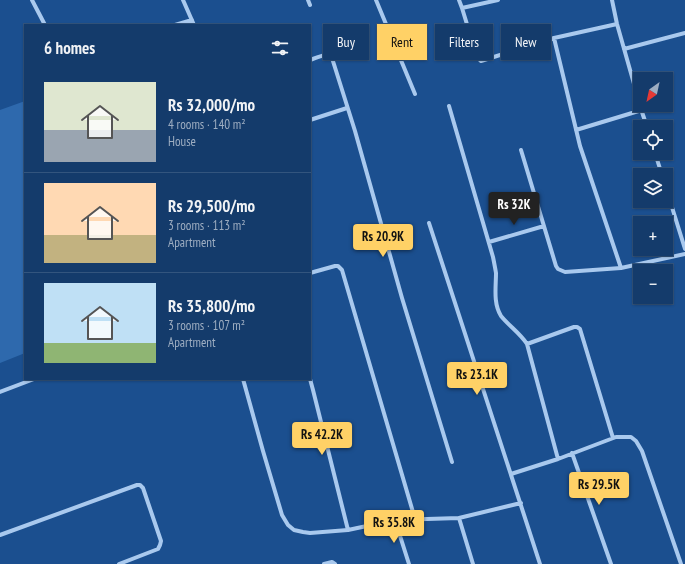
<!DOCTYPE html>
<meta charset="utf-8">
<style>
:root{--surface:#143b6b;--page:#214673;--text:#f1f3f6;--muted:#9dadc1;--line:#33557e;--accent:#ffd166}
body{margin:0;font-family:"PT Sans Narrow",sans-serif;background:var(--page);color:var(--text);height:100vh;display:flex;flex-direction:column;font-size:15px;white-space:nowrap}
*{box-sizing:border-box;margin:0}
p{font-size:13px;color:var(--muted)}
.icon{flex:none;width:22px;height:22px;fill:none;stroke:currentColor;stroke-width:2;stroke-linecap:round;stroke-linejoin:round}
.map{position:relative;flex:1;overflow:hidden}
.drawer{position:absolute;left:24px;top:24px;width:287px;height:356px;display:flex;flex-direction:column;background:var(--surface);border-radius:0px;box-shadow:0 1px 3px #0004,0 0 0 1px var(--line)}
.drawer>*{flex:none}
.hud{position:absolute;left:323px;top:24px;width:302px;height:36px;display:flex;gap:8px}
.needle{width:26px;rotate:213deg}
.controls{position:absolute;left:633px;top:72px;display:grid;gap:8px}
.controls a{display:grid;place-items:center;width:40px;height:40px;border-radius:0px;background:var(--surface);box-shadow:0 1px 3px #0004,0 0 0 1px var(--line);font-size:20px}
.price{position:absolute;translate:-50% -34px;padding:0 9px;border-radius:4px;background:var(--accent);color:#111;font-size:13px;line-height:26px;filter:drop-shadow(0 1px 2px #0008)}
.price::after{content:'';position:absolute;left:50%;top:24px;width:12px;height:9px;margin-left:-6px;background:inherit;clip-path:polygon(0 0,100% 0,50% 100%)}
.price.current{background:#222;color:#fff}
ul{padding:0;list-style:none}
li{display:flex;align-items:center;gap:12px;height:100px;padding:0 20px}
li+li{border-top:1px solid var(--line)}
li span{display:grid;place-items:center;flex:none;width:112px;height:80px;border-radius:0px;color:#555}
li>.icon{margin-inline-start:auto}
span .icon{width:48px;height:48px;fill:#fffc;stroke-width:1}
li b{font-size:17px}
h2{display:flex;justify-content:space-between;align-items:center;height:48px;padding:0 20px;font-size:17px}
.chip{padding:0 14px;border-radius:0px;background:var(--surface);box-shadow:0 1px 3px #0004,0 0 0 1px var(--line);font-size:14px;line-height:36px}
.chip.current{background:var(--accent);color:#111}
.map>svg:first-child{display:block}
.green{fill:#2e69ad}
.lines{fill:none;stroke-linecap:round;stroke-linejoin:round}
.street{stroke:#a9c9ee;stroke-width:4}
</style>
<div class="map">
<svg width="685" height="564" viewBox="0 0 685 564">
<rect width="100%" height="100%" fill="#1b4f8f"/>
<path class="green" d="M25,101V353L0,363V110Z"/>
<g class="lines">
<path class="street" d="M32,0L45,25
M183,0L194,25
M308,0L310,5
M376,0L415,94
M459,0L462,8L477,57L481,61L554,38L617,24
M612,0L617,24L640,105
M462,8L498,0
M175,25L192,20
M554,38L580,146L621,268
M624,49L685,33
M310,60C317,58 326,52 332,58L355,131L402,298L452,462
M449,106L493,257C494,262 495,267 496,273C496,287 493,303 501,316C509,326 520,333 527,344L558,459
M641,109L647,127
M310,120L347,108
M576,130L642,110
M521,150L556,266L558,269L565,272L621,268L685,254
M655,153L662,175
M666,188L685,249
M429,223L540,564
M489,242L544,226
M310,273L335,266H338L342,270L415,519
M527,344L574,327H577L580,329L613,438
M243,379L263,451L282,515L288,525L294,530L303,532L310,533L348,530L395,520L459,518L521,503
M310,379L313,390L348,530
M0,392L34,379
M572,453L611,564
M511,474L558,459L616,437H631L636,441L642,451L681,564
M459,518L473,564
M395,520L409,564
M0,535L137,485H140L143,488L161,541L160,545L158,549L119,564
M324,564L332,562L335,564"/>
</g>
</svg>
<div class="controls">
<a><svg class="needle" viewBox="-14 -14 28 28"><path d="M0-13l5 13h-10z" fill="#e53935"/><path d="M0 13l5-13h-10z" fill="#9dadc1"/></svg></a>
<a><svg class="icon" aria-label="locate" viewBox="0 0 24 24"><circle cx="12" cy="12" r="6"/><path d="M12 2v4M12 18v4M2 12h4M18 12h4"/></svg></a>
<a><svg class="icon" aria-label="layers" viewBox="0 0 24 24"><path d="M12 4l9 5-9 5-9-5zM3 14l9 5 9-5"/></svg></a>
<a>+</a>
<a>−</a>
</div>
<b class="price current" style="left:514px;top:226px">Rs 32K</b>
<b class="price" style="left:383px;top:258px">Rs 20.9K</b>
<b class="price" style="left:477px;top:396px">Rs 23.1K</b>
<b class="price" style="left:322px;top:456px">Rs 42.2K</b>
<b class="price" style="left:599px;top:506px">Rs 29.5K</b>
<b class="price" style="left:394px;top:544px">Rs 35.8K</b>
<div class="hud">
<a class="chip">Buy</a>
<a class="chip current">Rent</a>
<a class="chip">Filters</a>
<a class="chip">New</a>
</div>
<section class="drawer">
<h2>6 homes<svg class="icon" aria-label="filters" viewBox="0 0 24 24"><path d="M4 7h16M4 17h16"/><circle cx="9" cy="7" r="2"/><circle cx="15" cy="17" r="2"/></svg></h2>
<ul>
<li><span style="background:linear-gradient(#dfe7d0 60%,#9aa5b1 0)"><svg class="icon" aria-label="home" viewBox="0 0 24 24"><path d="M3 11l9-7 9 7M6 9v11h12V9"/></svg></span><div><b>Rs 32,000/mo</b><p>4 rooms · 140 m²</p><p>House</p></div></li>
<li><span style="background:linear-gradient(#ffd9b3 65%,#c2b280 0)"><svg class="icon" aria-label="home" viewBox="0 0 24 24"><path d="M3 11l9-7 9 7M6 9v11h12V9"/></svg></span><div><b>Rs 29,500/mo</b><p>3 rooms · 113 m²</p><p>Apartment</p></div></li>
<li><span style="background:linear-gradient(#bfe0f5 75%,#8fb573 0)"><svg class="icon" aria-label="home" viewBox="0 0 24 24"><path d="M3 11l9-7 9 7M6 9v11h12V9"/></svg></span><div><b>Rs 35,800/mo</b><p>3 rooms · 107 m²</p><p>Apartment</p></div></li>
</ul>
</section>
</div>
